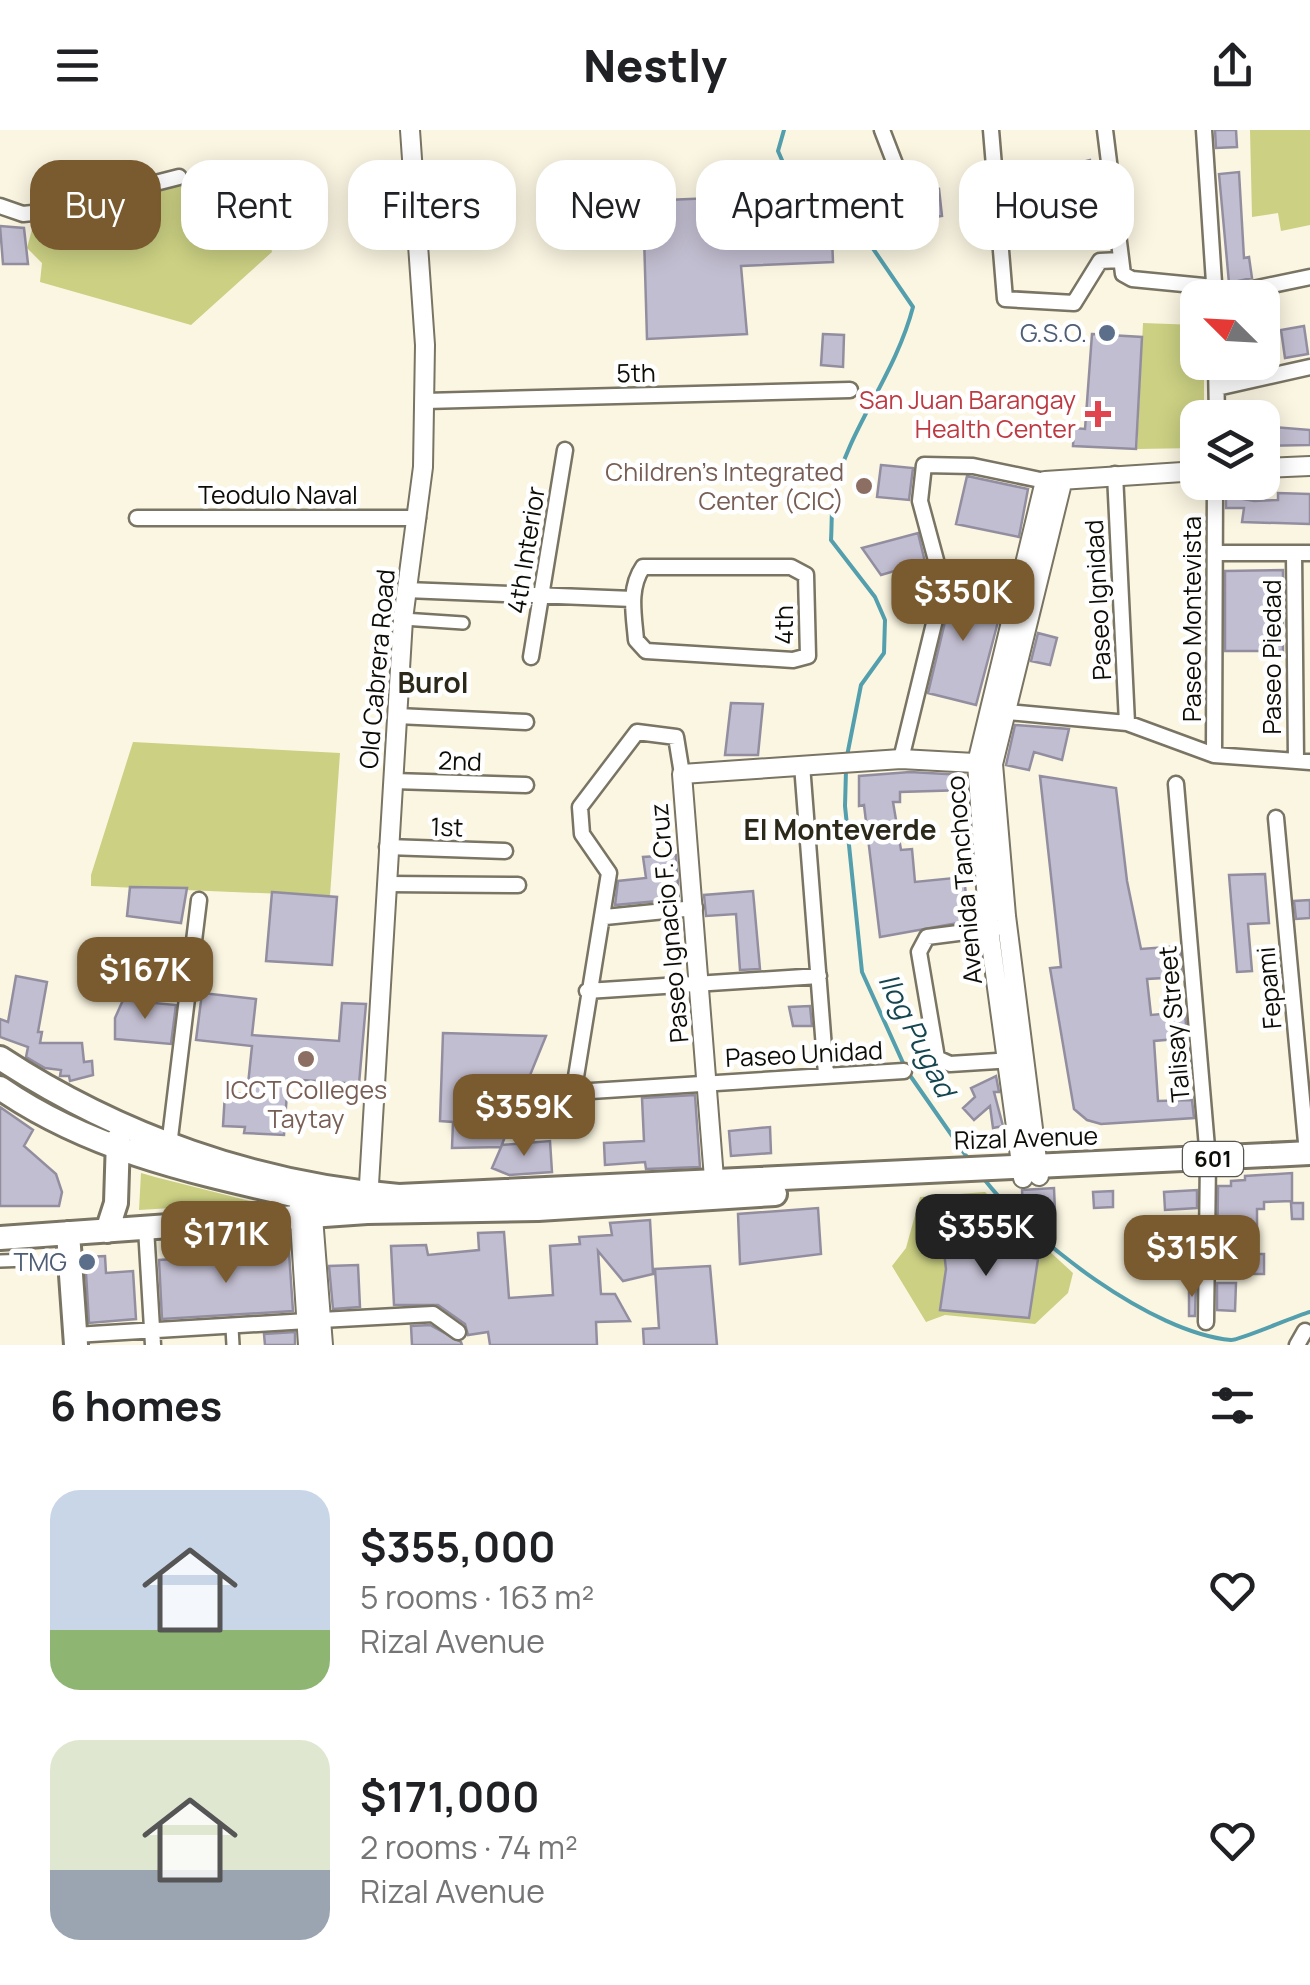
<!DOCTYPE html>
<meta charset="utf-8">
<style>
:root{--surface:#fff;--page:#f6f6f6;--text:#202124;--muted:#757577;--accent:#7a5b30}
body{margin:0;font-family:Manrope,sans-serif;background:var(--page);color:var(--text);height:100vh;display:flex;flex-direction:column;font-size:38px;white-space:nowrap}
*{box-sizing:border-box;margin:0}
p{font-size:32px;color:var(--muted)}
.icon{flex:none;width:55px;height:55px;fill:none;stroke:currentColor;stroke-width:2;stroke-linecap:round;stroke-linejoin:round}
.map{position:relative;height:1215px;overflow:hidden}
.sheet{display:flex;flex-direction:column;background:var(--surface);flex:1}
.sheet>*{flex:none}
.hud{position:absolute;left:30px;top:30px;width:1250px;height:90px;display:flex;gap:20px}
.needle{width:65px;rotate:294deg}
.controls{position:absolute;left:1180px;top:150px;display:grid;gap:20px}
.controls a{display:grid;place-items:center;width:100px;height:100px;border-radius:20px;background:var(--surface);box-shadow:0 5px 25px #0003;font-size:50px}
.price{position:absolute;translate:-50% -85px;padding:0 22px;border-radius:20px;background:var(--accent);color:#fff;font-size:32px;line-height:65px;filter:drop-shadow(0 2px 5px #0008)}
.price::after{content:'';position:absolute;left:50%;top:60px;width:30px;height:22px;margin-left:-15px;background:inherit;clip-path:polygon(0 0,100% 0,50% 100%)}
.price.on{background:#222;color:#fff}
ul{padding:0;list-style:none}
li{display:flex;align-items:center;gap:30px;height:250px;padding:0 50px}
li span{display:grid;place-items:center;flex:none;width:280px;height:200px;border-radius:30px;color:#555}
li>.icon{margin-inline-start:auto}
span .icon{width:120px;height:120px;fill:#fffc;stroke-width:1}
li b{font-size:42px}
h2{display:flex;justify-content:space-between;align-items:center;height:120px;padding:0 50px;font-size:42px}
.chip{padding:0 35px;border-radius:30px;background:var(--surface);box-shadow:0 5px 25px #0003;font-size:35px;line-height:90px}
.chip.on{background:var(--accent);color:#fff}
header{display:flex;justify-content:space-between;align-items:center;height:130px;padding:0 50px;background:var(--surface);font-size:45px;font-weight:800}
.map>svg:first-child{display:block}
.green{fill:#cbd083}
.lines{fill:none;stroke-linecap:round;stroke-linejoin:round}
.stream{stroke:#549fad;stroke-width:4}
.building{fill:#c2bed1;stroke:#928ea0;stroke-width:2.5}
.pedestrian-casing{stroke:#797463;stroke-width:16}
.minor-casing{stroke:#797463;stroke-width:19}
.tertiary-casing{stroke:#797463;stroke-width:22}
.primary-casing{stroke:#797463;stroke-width:28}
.pedestrian{stroke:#fff;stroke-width:11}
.minor{stroke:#fff;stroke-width:14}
.tertiary{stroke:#fff;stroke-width:18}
.primary{stroke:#fff;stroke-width:22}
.service-dot{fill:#5c6f8a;stroke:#fff;stroke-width:4}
.health-dot{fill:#e0444e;stroke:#fff;stroke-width:4}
.education-dot{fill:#8d6e63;stroke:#fff;stroke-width:4}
.labels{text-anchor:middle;stroke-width:9;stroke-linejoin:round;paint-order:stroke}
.shield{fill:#fff;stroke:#565551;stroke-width:2.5}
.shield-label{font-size:22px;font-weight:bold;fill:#0d0c06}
.service-label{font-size:25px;fill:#4e5e75;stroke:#fff;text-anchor:end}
.street-label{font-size:25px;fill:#0d0c06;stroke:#fff}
.health-label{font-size:25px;fill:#be3a42;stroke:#fff;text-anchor:end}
.education-label{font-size:25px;fill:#785e54;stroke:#fff;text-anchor:end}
.neighbourhood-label{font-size:28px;font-weight:bold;fill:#2d291a;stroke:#fff}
.water-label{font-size:28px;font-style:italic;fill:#154650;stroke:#fff}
</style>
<header><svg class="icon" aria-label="menu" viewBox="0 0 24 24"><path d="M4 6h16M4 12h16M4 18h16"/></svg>Nestly<svg class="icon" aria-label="share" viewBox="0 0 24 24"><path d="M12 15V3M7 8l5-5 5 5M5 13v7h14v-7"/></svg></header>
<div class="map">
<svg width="1310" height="1215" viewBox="0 0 1310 1215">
<rect width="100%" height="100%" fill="#fbf6e2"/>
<path class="green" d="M1250,0H1310V95L1281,101L1278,83L1252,87Z
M200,48C245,81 258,47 272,122L191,195L40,152L42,133L27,118L35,88Z
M1143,193L1197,195L1198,232L1204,233V287L1198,288L1197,318L1137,319Z
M133,612L340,623L330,766L91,756V745Z
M141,1043L155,1047L258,1073L139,1080Z
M985,1062L1073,1143L1068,1163L1035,1194L945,1185L926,1192L892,1136L906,1118L920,1067Z"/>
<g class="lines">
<path class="stream" d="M784,0L778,21L788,44L859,88L863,104L913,177C895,246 848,299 834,363C831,378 832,395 831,410L875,467L885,490L884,523L861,555L847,626
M846,640L845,676L862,842L904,935
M909,944L969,1030
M984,1049C1032,1111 1152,1203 1231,1210C1238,1211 1295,1186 1310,1182"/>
</g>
<path class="building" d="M1215,0H1236L1237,17L1216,18Z
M1090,30L1095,50L1071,56L1067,36Z
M1239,42L1244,128L1249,127L1252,148L1229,153L1219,44Z
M939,59L942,86L914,90L911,62Z
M736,67L737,85L831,82L833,132L741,136L747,204L647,209L643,71Z
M0,96L24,98L28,134H3Z
M1304,196L1308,224L1285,228L1281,200Z
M823,204L844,205L843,237L821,235Z
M1092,204L1142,207L1136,319L1073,316L1074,298L1085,299Z
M1262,296L1310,300V315L1262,316Z
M881,335L913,338L909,370L877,367Z
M967,346L1028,359L1019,407L956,394Z
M1226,356H1244L1243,369L1254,371L1278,370V363L1310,364V394L1242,392L1244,378H1226Z
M918,403L925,432L881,445L862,418Z
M1283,440V521H1225V441Z
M950,441L977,451L980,483L999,488L976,575L928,563L949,475Z
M1038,503L1057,508L1050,535L1031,531Z
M731,573L763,574L758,625H725Z
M1015,595L1069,599L1062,630L1034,622L1029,640L1006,635Z
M910,642L964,645L965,660L900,662V672H893L901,720L912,719L915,752L964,747L969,791L880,807L864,675L859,676V646Z
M1040,646L1116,658L1127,751L1141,819L1179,816L1182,847L1147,849L1151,885L1185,882L1187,908L1154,911L1158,971L1192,970L1194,988L1101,994L1087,990L1074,979L1050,838L1061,837Z
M676,725L679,769L615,775L618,751L646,748L643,727Z
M1265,744L1269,793L1248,794L1252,841L1237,842L1229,745Z
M130,757L187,758L181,793L127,786Z
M753,761L760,839L740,840L736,784L706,786L704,765Z
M272,762L337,767L332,835L266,831Z
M1310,770V788L1296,789L1294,771Z
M16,846L47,852L38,902H42L40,913H82L84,932L92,931L93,945L70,951L69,946H60L61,940L45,938L26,927L28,917L0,907V889L8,892Z
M202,863L256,869L252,905L339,911L342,873L366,874L359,954L288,949L284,1005L244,1003L245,997L223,996L225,963L247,964L252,916L196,910Z
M123,870L176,875L171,914L115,909V888Z
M810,876L812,896H793L789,877Z
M443,903L546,906L526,955L518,961L519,971L501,1017L452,1018L453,992L440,991Z
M996,946L999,962H994L1003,996L993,998L990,976L974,990L963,978L975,967L971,958Z
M695,965L700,1037L646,1039L645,1032L605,1035L604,1013L644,1011L642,968Z
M0,977L33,1000L24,1016L56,1044L62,1062L59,1076H0Z
M770,997L771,1023L731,1026L729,1001Z
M550,1011L552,1042L509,1045L492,1038L502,1015Z
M1292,1043V1071L1264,1072V1079H1257V1124H1264V1144H1243L1244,1125L1217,1130L1218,1056H1231V1051L1245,1050V1046Z
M1054,1058L1055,1082L1030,1084L1023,1078L1022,1060Z
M1197,1060V1078L1165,1080L1164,1062Z
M1113,1061V1077L1094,1078L1093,1062Z
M1291,1073H1303V1089H1292Z
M818,1078L821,1124L740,1134L738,1084Z
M650,1090L653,1144L623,1151L598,1121L601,1164H615L630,1191L596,1192L597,1215H490L488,1202L468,1205L465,1194L438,1175H394L391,1116L426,1115L428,1125L479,1120L478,1103L504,1102L509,1168L553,1165L550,1116L580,1114L579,1107L612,1105L610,1093Z
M942,1105L991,1111L989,1120L1038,1129L1029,1188L940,1180L946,1139Z
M289,1122L293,1181L162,1189L159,1130Z
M105,1126L106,1143L133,1141L136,1189L89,1193L85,1127Z
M358,1135L360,1177L333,1179L329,1136Z
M710,1136L717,1215H644L643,1199L659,1198L655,1139Z
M1217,1153H1236L1235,1181L1217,1180Z
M1189,1155H1196L1195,1186H1189Z
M430,1195L461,1212L462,1215H412L411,1196Z
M295,1202V1215H265L264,1204Z"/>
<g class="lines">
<defs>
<path id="pedestrian" d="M403,489L463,493
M0,1131L29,1130
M232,1198L233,1215"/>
<path id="minor" d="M882,0L897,39L903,91
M991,0L1005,169L1074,173L1100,131L1121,130
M1105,0L1123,144L1132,149L1214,157
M1204,0L1215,168
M0,76L23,84L42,82L179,47
M1215,167L1310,147
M1216,232L1217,288
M1217,258L1310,237
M425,271L850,260
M1115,344L1127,593
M137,388H418
M1216,423H1310
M1294,423L1296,631
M643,437H791L806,445L808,526L793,530L646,521L636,510C634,485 628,459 643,437Z
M406,460L633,469
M531,527L565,320
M997,581L1127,593L1214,625L1310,632
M397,586L526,592
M1214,625L1215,352
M901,629L939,473L940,445L920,371L924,335L973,336L1045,351
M802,635L826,944
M393,651L526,655
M1176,654L1208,1029L1206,1192
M1276,688L1307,1023
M387,717L505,721
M386,754L518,755
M605,787L695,778
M997,798L927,807L919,822L937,928L950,934L1013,930
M587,861L819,846
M574,959L609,743L582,704L580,677L637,602L676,607L682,644
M528,965L904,941
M169,1016L199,770
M146,1098L153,1215
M321,1190L433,1184L458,1202
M75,1205L307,1191
M1297,1215L1305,1201"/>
<path id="tertiary" d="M1262,338L1310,336
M1039,1046L1006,786L993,634L1062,353
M1023,1048L989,799L977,633L1045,351L1198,341
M715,1061L682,644L901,629L993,634
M368,1071L403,489L423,337L425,215L410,0
M299,1076L308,1215
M313,1087L323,1215"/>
<path id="primary" d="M0,928C119,1006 257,1055 399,1066L1310,1023
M0,958C106,1031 227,1048 349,1078
M107,1101L116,1073L118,1009
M68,1103L76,1215
M0,1108L367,1082L538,1079L775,1064"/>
</defs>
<use href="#pedestrian" class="pedestrian-casing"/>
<use href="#minor" class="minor-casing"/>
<use href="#tertiary" class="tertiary-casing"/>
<use href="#primary" class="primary-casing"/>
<use href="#pedestrian" class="pedestrian"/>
<use href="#minor" class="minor"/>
<use href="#tertiary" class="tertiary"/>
<use href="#primary" class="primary"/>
</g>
<g class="service-dot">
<circle cx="1107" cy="203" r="10"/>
<circle cx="87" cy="1132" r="10"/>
</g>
<path class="health-dot" d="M1093 269h10v10h10v10h-10v10h-10v-10h-10v-10h10z"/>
<g class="education-dot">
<circle cx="864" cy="356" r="10"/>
<circle cx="306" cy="929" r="10"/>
</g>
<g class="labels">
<rect class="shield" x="1183" y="1012" width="60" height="34" rx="8"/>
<g class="shield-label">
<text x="1213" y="1037">601</text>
</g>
<g class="service-label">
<text x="1087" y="212">G.S.O.</text>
<text x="67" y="1141">TMG</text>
</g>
<g class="street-label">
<text transform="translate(636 243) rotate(-1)" y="9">5th</text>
<text x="278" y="374">Teodulo Naval</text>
<text transform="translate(526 420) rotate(-81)" y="9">4th Interior</text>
<text transform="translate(1098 470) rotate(-93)" y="9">Paseo Ignidad</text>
<text transform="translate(1192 489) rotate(-90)" y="9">Paseo Montevista</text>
<text transform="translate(784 495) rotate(-90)" y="9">4th</text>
<text transform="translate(1272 527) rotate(-90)" y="9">Paseo Piedad</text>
<text transform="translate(377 539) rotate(-85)" y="9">Old Cabrera Road</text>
<text transform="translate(460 631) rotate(2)" y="9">2nd</text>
<text transform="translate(447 697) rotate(2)" y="9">1st</text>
<text transform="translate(964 750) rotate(-95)" y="9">Avenida Tanchoco</text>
<text transform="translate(669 793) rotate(-95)" y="9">Paseo Ignacio F. Cruz</text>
<text transform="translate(1269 858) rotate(-95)" y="9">Fepami</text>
<text transform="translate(1174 894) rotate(-95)" y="9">Talisay Street</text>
<text transform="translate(804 924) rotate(-3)" y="9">Paseo Unidad</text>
<text transform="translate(1026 1008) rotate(-2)" y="9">Rizal Avenue</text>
</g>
<g class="health-label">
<text x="1076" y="279">San Juan Barangay<tspan x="1076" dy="29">Health Center</tspan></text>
</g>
<g class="education-label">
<text x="844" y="351">Children's Integrated<tspan x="844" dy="29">Center (CIC)</tspan></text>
<text x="306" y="969" text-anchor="middle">ICCT Colleges<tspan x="306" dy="29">Taytay</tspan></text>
</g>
<g class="neighbourhood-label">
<text x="433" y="563">Burol</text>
<text x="840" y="710">El Monteverde</text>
</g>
<g class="water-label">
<text transform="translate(917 905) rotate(63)" y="10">Ilog Pugad</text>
</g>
</g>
</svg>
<div class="controls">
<a><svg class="needle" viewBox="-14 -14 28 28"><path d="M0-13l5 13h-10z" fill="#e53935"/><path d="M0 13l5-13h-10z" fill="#757577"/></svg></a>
<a><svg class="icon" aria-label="layers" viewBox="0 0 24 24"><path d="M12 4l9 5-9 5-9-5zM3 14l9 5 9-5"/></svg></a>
</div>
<b class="price" style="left:963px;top:514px">$350K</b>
<b class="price" style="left:145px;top:892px">$167K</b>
<b class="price" style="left:524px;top:1029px">$359K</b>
<b class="price on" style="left:986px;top:1149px">$355K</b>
<b class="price" style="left:226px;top:1156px">$171K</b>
<b class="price" style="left:1192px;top:1170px">$315K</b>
<div class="hud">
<a class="chip on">Buy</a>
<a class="chip">Rent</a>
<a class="chip">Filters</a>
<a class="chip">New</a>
<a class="chip">Apartment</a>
<a class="chip">House</a>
</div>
</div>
<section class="sheet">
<h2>6 homes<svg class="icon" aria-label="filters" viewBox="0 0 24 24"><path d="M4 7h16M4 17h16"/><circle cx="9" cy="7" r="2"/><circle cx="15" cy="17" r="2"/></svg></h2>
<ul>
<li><span style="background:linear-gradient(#c9d6e8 70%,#8fb573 0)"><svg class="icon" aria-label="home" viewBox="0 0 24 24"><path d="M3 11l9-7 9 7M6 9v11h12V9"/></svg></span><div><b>$355,000</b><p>5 rooms · 163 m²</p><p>Rizal Avenue</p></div><svg class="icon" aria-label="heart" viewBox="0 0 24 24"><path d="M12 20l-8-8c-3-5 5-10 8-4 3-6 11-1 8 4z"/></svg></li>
<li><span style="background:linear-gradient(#dfe7d0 65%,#9aa5b1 0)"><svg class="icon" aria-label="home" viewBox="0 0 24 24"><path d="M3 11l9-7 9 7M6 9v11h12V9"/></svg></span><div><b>$171,000</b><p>2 rooms · 74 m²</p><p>Rizal Avenue</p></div><svg class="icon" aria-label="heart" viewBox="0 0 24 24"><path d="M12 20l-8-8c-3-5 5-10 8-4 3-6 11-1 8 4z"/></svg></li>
</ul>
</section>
